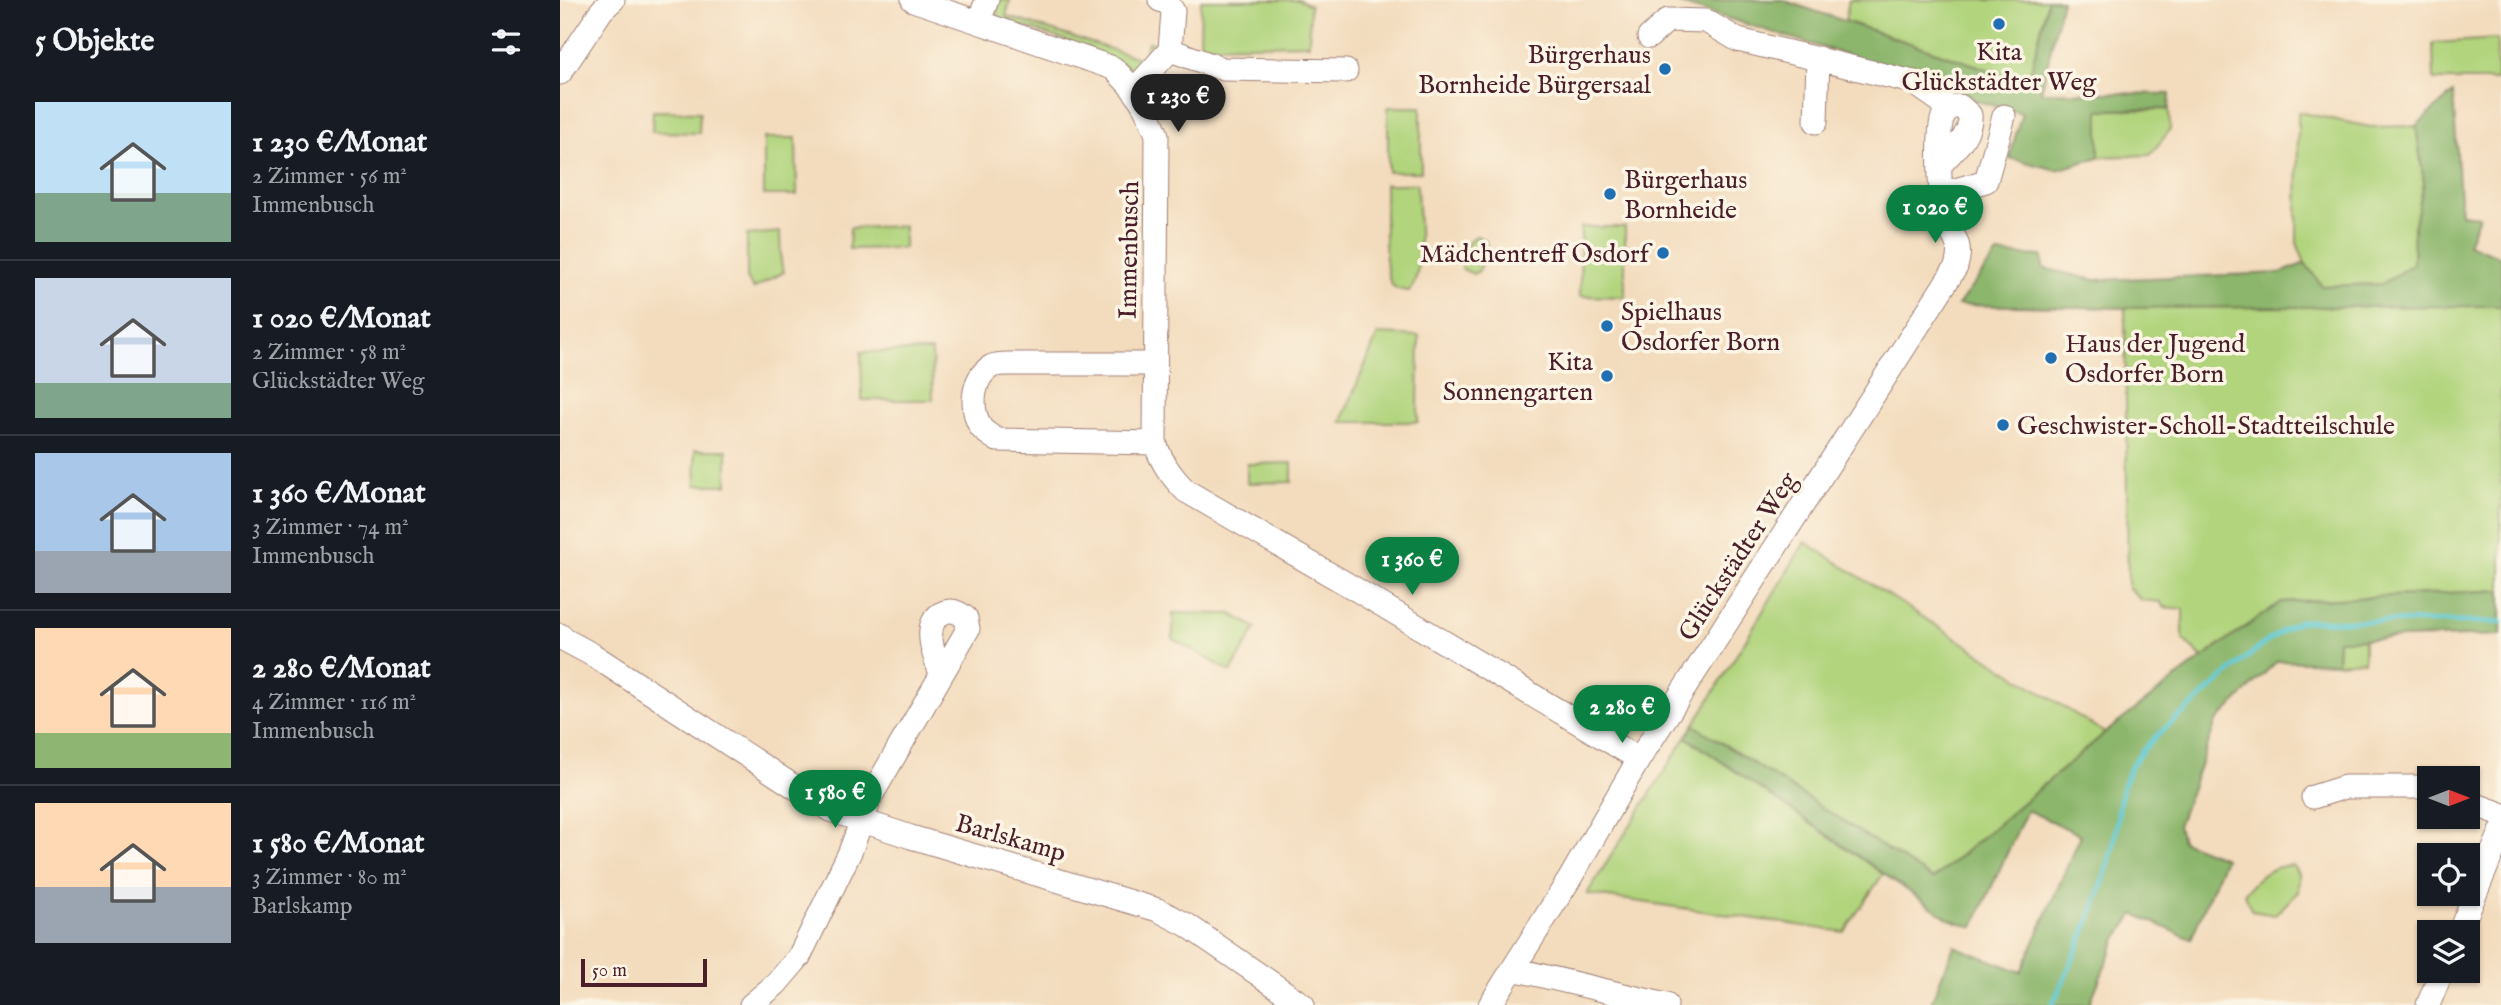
<!DOCTYPE html>
<html lang="de">
<meta charset="utf-8">
<style>
:root{--surface:#171b24;--page:#20242c;--text:#f1f3f6;--muted:#9ea1a6;--line:#363941;--accent:#0b8043}
body{margin:0;font-family:"IM FELL English",serif;background:var(--page);color:var(--text);height:100vh;display:flex;flex-direction:column;font-size:26px;white-space:nowrap}
*{box-sizing:border-box;margin:0}
p{font-size:23px;color:var(--muted)}
.icon{flex:none;width:38px;height:38px;fill:none;stroke:currentColor;stroke-width:2;stroke-linecap:round;stroke-linejoin:round}
.map{position:relative;flex:1;overflow:hidden}
.details{display:flex;flex-direction:column;background:var(--surface);width:560px}
.details>*{flex:none}
.needle{width:46px;rotate:90deg}
.tools{position:absolute;left:1857px;top:766px;display:grid;gap:14px}
.tools a{display:grid;place-items:center;width:63px;height:63px;border-radius:0px;background:var(--surface);box-shadow:0 2px 5px #0004;font-size:35px}
.scale{position:absolute;left:21px;bottom:18px;width:126px;box-sizing:border-box;padding-left:7px;border:4px solid #4a1f2b;border-top:0;font-size:19px;line-height:24px;white-space:nowrap;color:#4a1f2b;-webkit-text-stroke:5px #fcf5e5;paint-order:stroke}
.price{position:absolute;translate:-50% -60px;padding:0 16px;border-radius:24px;background:var(--accent);color:#fff;font-size:23px;line-height:46px;filter:drop-shadow(0 2px 4px #0008)}
.price::after{content:'';position:absolute;left:50%;top:42px;width:21px;height:16px;margin-left:-10px;background:inherit;clip-path:polygon(0 0,100% 0,50% 100%)}
.price.active{background:#222;color:#fff}
ul{padding:0;list-style:none}
li{display:flex;align-items:center;gap:21px;height:175px;padding:0 35px}
li+li{border-top:2px solid var(--line)}
li span{display:grid;place-items:center;flex:none;width:196px;height:140px;border-radius:0px;color:#555}
li>.icon{margin-inline-start:auto}
span .icon{width:84px;height:84px;fill:#fffc;stroke-width:1}
li b{font-size:30px}
h2{display:flex;justify-content:space-between;align-items:center;height:84px;padding:0 35px;font-size:30px}
main{display:flex;flex:1;min-height:0}
.map>svg:first-child{display:block}
.green{fill:#b1d47d;stroke:#7e7a54;stroke-width:2}
.forest{fill:#8cb66c;stroke:#6b6a4c;stroke-width:2}
.lines{fill:none;stroke-linecap:round;stroke-linejoin:round}
.stream{stroke:#5bc8d2;stroke-width:5}
.minor-casing{stroke:#9e7e74;stroke-width:25}
.minor{stroke:#fff;stroke-width:23}
.poi-dot{fill:#1f6fb2;stroke:#fcf5e5;stroke-width:2.5}
.labels{text-anchor:middle;stroke-width:7;stroke-linejoin:round;paint-order:stroke}
.poi-label{font-size:26px;fill:#4a1f2b;stroke:#fcf5e5;text-anchor:start}
.street-label{font-size:26px;fill:#4a1f2b;stroke:#fcf5e5}
</style>
<main>
<section class="details">
<h2>5 Objekte<svg class="icon" aria-label="filters" viewBox="0 0 24 24"><path d="M4 7h16M4 17h16"/><circle cx="9" cy="7" r="2"/><circle cx="15" cy="17" r="2"/></svg></h2>
<ul>
<li><span style="background:linear-gradient(#bfe0f5 65%,#7fa58c 0)"><svg class="icon" aria-label="home" viewBox="0 0 24 24"><path d="M3 11l9-7 9 7M6 9v11h12V9"/></svg></span><div><b>1 230 €/Monat</b><p>2 Zimmer · 56 m²</p><p>Immenbusch</p></div></li>
<li><span style="background:linear-gradient(#c9d6e8 75%,#7fa58c 0)"><svg class="icon" aria-label="home" viewBox="0 0 24 24"><path d="M3 11l9-7 9 7M6 9v11h12V9"/></svg></span><div><b>1 020 €/Monat</b><p>2 Zimmer · 58 m²</p><p>Glückstädter Weg</p></div></li>
<li><span style="background:linear-gradient(#a9c7e8 70%,#9aa5b1 0)"><svg class="icon" aria-label="home" viewBox="0 0 24 24"><path d="M3 11l9-7 9 7M6 9v11h12V9"/></svg></span><div><b>1 360 €/Monat</b><p>3 Zimmer · 74 m²</p><p>Immenbusch</p></div></li>
<li><span style="background:linear-gradient(#ffd9b3 75%,#8fb573 0)"><svg class="icon" aria-label="home" viewBox="0 0 24 24"><path d="M3 11l9-7 9 7M6 9v11h12V9"/></svg></span><div><b>2 280 €/Monat</b><p>4 Zimmer · 116 m²</p><p>Immenbusch</p></div></li>
<li><span style="background:linear-gradient(#ffd9b3 60%,#9aa5b1 0)"><svg class="icon" aria-label="home" viewBox="0 0 24 24"><path d="M3 11l9-7 9 7M6 9v11h12V9"/></svg></span><div><b>1 580 €/Monat</b><p>3 Zimmer · 80 m²</p><p>Barlskamp</p></div></li>
</ul>
</section>
<div class="map">
<svg width="1941" height="1005" viewBox="0 0 1941 1005">
<rect width="100%" height="100%" fill="#fcf5e5"/>
<filter id="ink" filterUnits="userSpaceOnUse"><feTurbulence type="fractalNoise" baseFrequency=".0143" numOctaves="2"/><feDisplacementMap in="SourceGraphic" scale="14" xChannelSelector="R" yChannelSelector="G"/><feConvolveMatrix kernelMatrix="1 2 1 2 8 2 1 2 1" color-interpolation-filters="sRGB"/></filter>
<filter id="wash" filterUnits="userSpaceOnUse"><feTurbulence type="fractalNoise" baseFrequency=".00686" numOctaves="4" result="noise"/><feDisplacementMap in="SourceGraphic" scale="28" xChannelSelector="R" yChannelSelector="G"/><feGaussianBlur stdDeviation="1.57" result="paint"/><feColorMatrix in="noise" values="0 0 0 0 0 0 0 0 0 0 0 0 0 0 0 0 0 1.4 0 .05"/><feComposite in="paint" operator="in"/></filter>
<g filter="url(#wash)">
<rect width="100%" height="100%" fill="#f3dcbd"/>
<path class="green" d="M439,0H450L446,16L582,59L588,42L599,45L593,61L585,68L575,70L529,48L443,20L436,14Z
M641,0H739L750,5L749,44L640,46Z
M1289,0H1488L1468,83L1285,21Z
M1937,39V80H1874L1873,43Z
M828,107H861V172H828Z
M1609,109L1610,130L1590,155L1539,157L1538,110Z
M93,111L140,112L139,133L92,132Z
M1738,112L1810,127L1856,126L1864,183L1854,228L1853,264L1822,284L1762,286L1745,263L1737,243Z
M204,138H236L237,195H204Z
M825,184H857C857,209 866,274 849,291C841,290 834,290 830,281C822,259 826,209 825,184Z
M344,226V248L289,249L290,228Z
M1021,227H1065V297L1020,296Z
M220,232L221,263L224,272L193,289L187,278V235Z
M917,236L925,240L927,245L919,271L913,274L902,269C900,257 905,241 917,236Z
M1941,305V590L1721,602L1642,658L1623,639V609L1603,607L1601,602L1581,600L1568,587L1565,308Z
M818,334L859,336L858,422H781Z
M372,351L373,400H302L301,352Z
M135,450H167V485H136Z
M732,463V482L687,483V464Z
M1245,542L1545,733L1373,879L1134,725Z
M613,613L671,614L696,628L671,672L613,639Z
M1804,639V661L1777,663L1778,640Z
M1126,737L1323,874L1284,932L1027,894Z
M1733,865L1739,876L1738,892L1715,915L1692,911L1684,894C1698,876 1710,866 1733,865Z"/>
<path class="forest" d="M1108,0H1222L1468,83L1488,0H1502L1481,92L1610,94L1609,109L1539,110V157L1497,170L1449,158L1462,113L1405,98L1388,99L1310,62Z
M1893,93L1901,214L1919,216L1908,244L1941,257V306L1565,308L1398,305L1437,254L1482,256L1483,268L1535,280L1721,273L1745,263L1762,286L1822,284L1853,264L1854,228L1864,183L1856,126Z
M1941,590V635L1778,640L1777,663L1717,661L1656,722L1618,826L1622,841L1665,858L1631,939L1574,914L1556,940L1529,1005H1370L1394,946L1461,972L1521,835L1467,810L1413,927L1389,919L1126,737L1134,725L1373,879L1545,733L1642,658L1721,602Z"/>
<g class="lines">
<path class="stream" d="M1492,1005C1514,959 1539,900 1552,851C1559,824 1557,792 1571,767C1587,739 1619,718 1643,696C1673,670 1704,639 1740,621L1941,622"/>
</g>
</g>
<g filter="url(#ink)">
<g class="lines">
<defs>
<path id="minor" d="M353,0L553,68C576,90 586,105 597,135L595,443C602,463 611,476 626,491L797,590L1079,759
M419,21L427,0
M1089,37L1108,20L1146,21L1178,40L1353,82L1390,108
M610,50L663,69L786,71
M0,73L42,10L53,0
M575,89L610,50L613,11L608,3L600,0
M1256,122L1258,58
M1382,194L1426,181L1444,116
M595,364H449C444,364 437,364 432,366C412,377 410,407 420,426C423,432 432,436 437,440L595,443
M0,635L5,640L33,655L270,810L351,837L598,910L627,925L743,1005
M1753,797L1785,787H1869
M1908,802L1941,814
M1899,933L1941,832
M953,969L1106,1005
M191,1005L216,984L239,957L290,852L311,796L408,629L406,618C400,613 393,609 385,612C360,620 374,657 381,673
M930,1005L1009,880L1079,759L1396,267C1405,238 1387,235 1383,211C1380,195 1377,129 1383,117C1386,109 1392,106 1400,106L1410,115C1412,134 1393,151 1381,164
M1868,1005L1882,971"/>
</defs>
<use href="#minor" class="minor-casing"/>
<use href="#minor" class="minor"/>
</g>
</g>
<g class="poi-dot">
<circle cx="1439" cy="24" r="7"/>
<circle cx="1105" cy="69" r="7"/>
<circle cx="1050" cy="194" r="7"/>
<circle cx="1103" cy="253" r="7"/>
<circle cx="1047" cy="326" r="7"/>
<circle cx="1491" cy="358" r="7"/>
<circle cx="1047" cy="376" r="7"/>
<circle cx="1443" cy="425" r="7"/>
</g>
<g class="labels">
<g class="poi-label">
<text x="1439" y="60" text-anchor="middle">Kita<tspan x="1439" dy="30">Glückstädter Weg</tspan></text>
<text x="1091" y="63" text-anchor="end">Bürgerhaus<tspan x="1091" dy="30">Bornheide Bürgersaal</tspan></text>
<text x="1064" y="188">Bürgerhaus<tspan x="1064" dy="30">Bornheide</tspan></text>
<text x="1089" y="262" text-anchor="end">Mädchentreff Osdorf</text>
<text x="1061" y="320">Spielhaus<tspan x="1061" dy="30">Osdorfer Born</tspan></text>
<text x="1505" y="352">Haus der Jugend<tspan x="1505" dy="30">Osdorfer Born</tspan></text>
<text x="1033" y="370" text-anchor="end">Kita<tspan x="1033" dy="30">Sonnengarten</tspan></text>
<text x="1457" y="434">Geschwister-Scholl-Stadtteilschule</text>
</g>
<g class="street-label">
<text transform="translate(568 250) rotate(-89)" y="9">Immenbusch</text>
<text transform="translate(1177 556) rotate(-57)" y="9">Glückstädter Weg</text>
<text transform="translate(451 837) rotate(16)" y="9">Barlskamp</text>
</g>
</g>
</svg>
<div class="tools">
<a><svg class="needle" viewBox="-14 -14 28 28"><path d="M0-13l5 13h-10z" fill="#e53935"/><path d="M0 13l5-13h-10z" fill="#9ea1a6"/></svg></a>
<a><svg class="icon" aria-label="locate" viewBox="0 0 24 24"><circle cx="12" cy="12" r="6"/><path d="M12 2v4M12 18v4M2 12h4M18 12h4"/></svg></a>
<a><svg class="icon" aria-label="layers" viewBox="0 0 24 24"><path d="M12 4l9 5-9 5-9-5zM3 14l9 5 9-5"/></svg></a>
</div>
<div class="scale">50 m</div>
<b class="price active" style="left:618px;top:134px">1 230 €</b>
<b class="price" style="left:1375px;top:245px">1 020 €</b>
<b class="price" style="left:852px;top:597px">1 360 €</b>
<b class="price" style="left:1062px;top:745px">2 280 €</b>
<b class="price" style="left:275px;top:830px">1 580 €</b>
</div>
</main>
